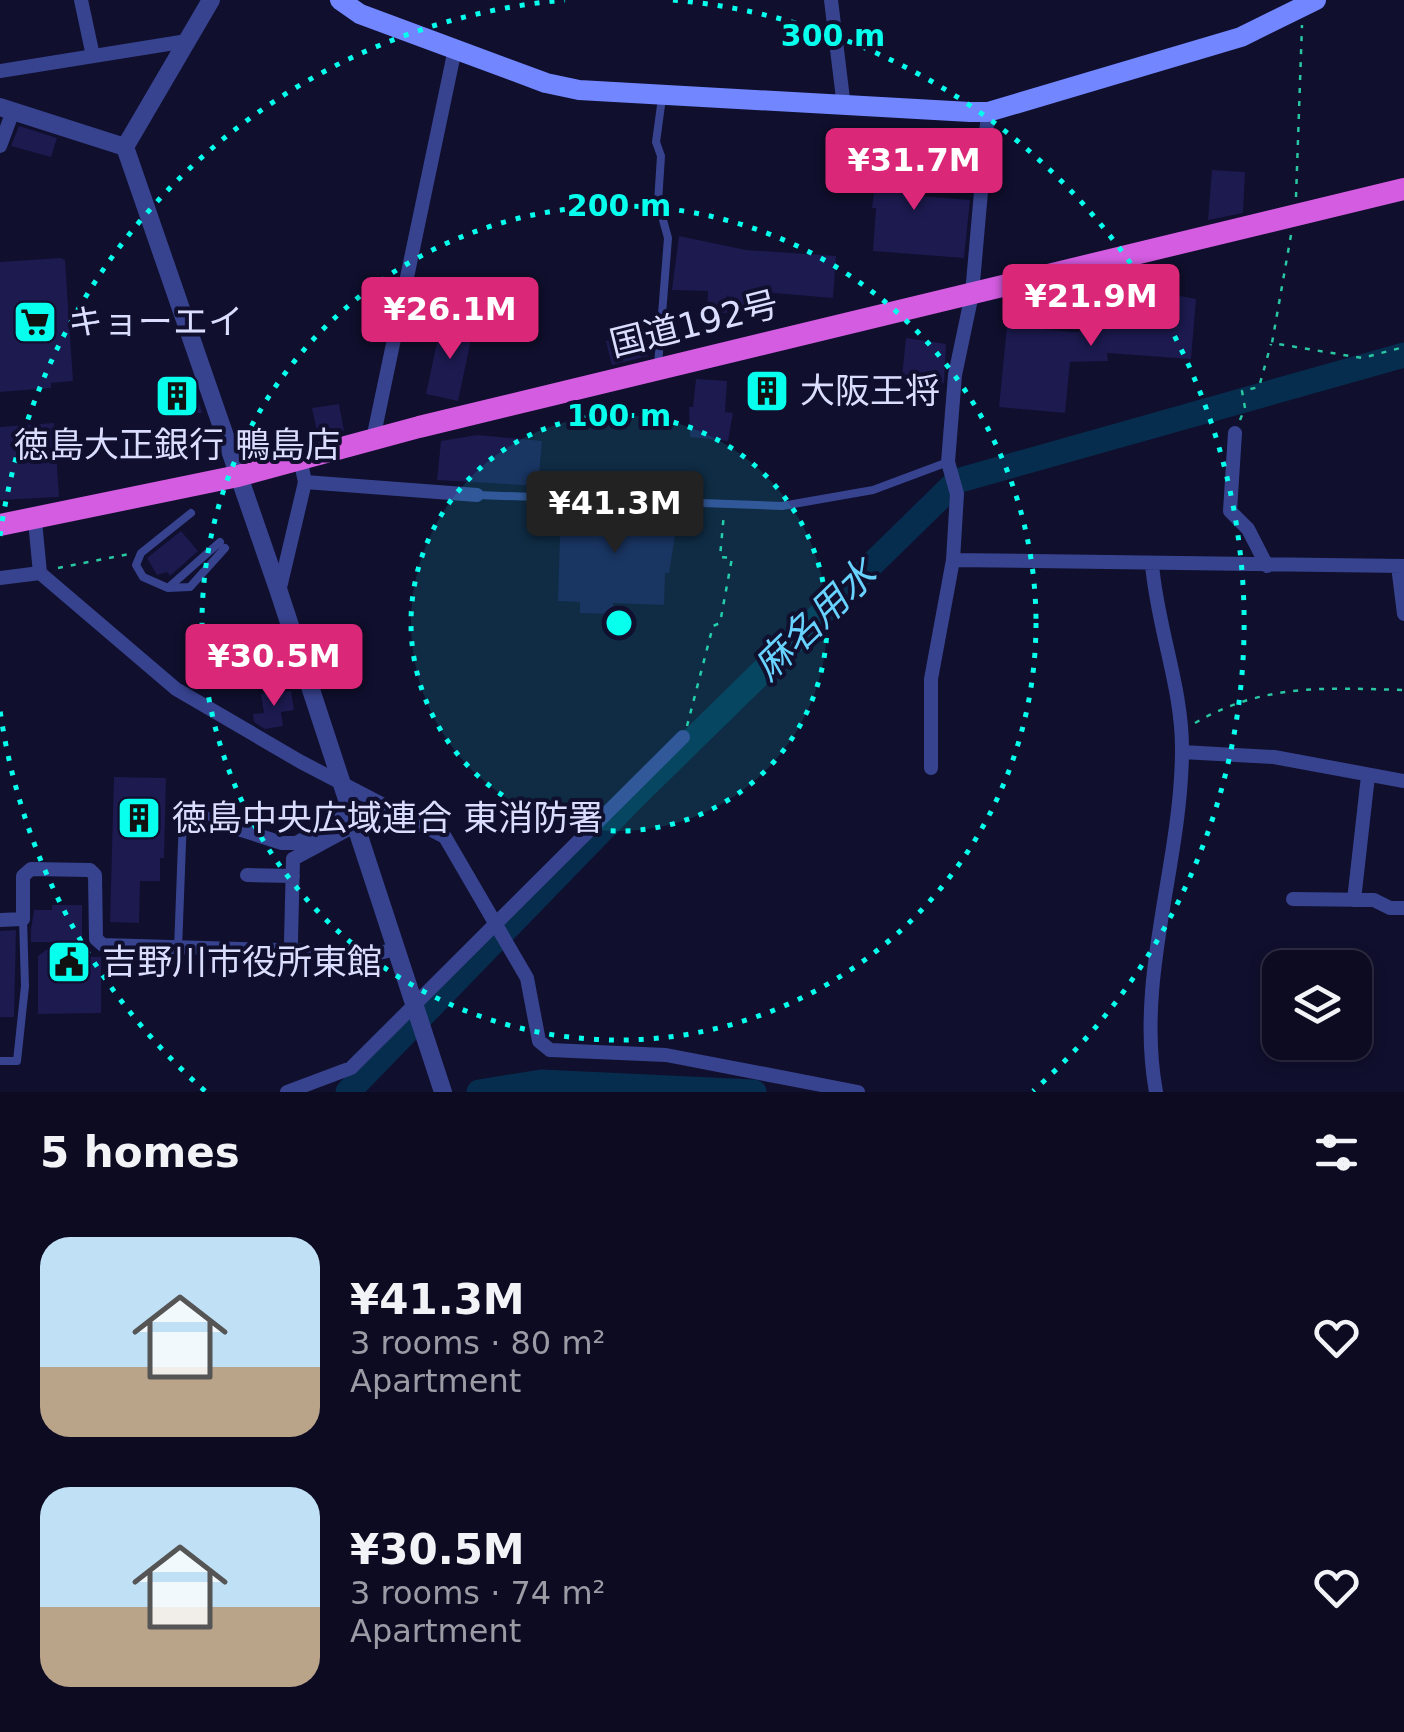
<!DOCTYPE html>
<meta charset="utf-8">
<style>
:root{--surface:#0c0b22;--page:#15142a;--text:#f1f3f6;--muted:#9a9ba5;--line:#2c2b40;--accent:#db2777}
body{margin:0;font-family:"DejaVu Sans","Noto Sans JP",sans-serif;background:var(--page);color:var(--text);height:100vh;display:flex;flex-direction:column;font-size:38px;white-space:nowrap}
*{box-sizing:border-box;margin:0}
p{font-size:32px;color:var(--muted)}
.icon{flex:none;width:55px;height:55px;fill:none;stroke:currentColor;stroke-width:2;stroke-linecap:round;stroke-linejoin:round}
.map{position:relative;height:1092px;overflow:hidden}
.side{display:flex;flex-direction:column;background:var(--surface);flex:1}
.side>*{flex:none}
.fabs{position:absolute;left:1262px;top:950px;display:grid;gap:20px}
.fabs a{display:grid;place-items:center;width:110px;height:110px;border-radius:20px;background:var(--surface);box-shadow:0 5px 15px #0003,0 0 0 2px var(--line);font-size:50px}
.price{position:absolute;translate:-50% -85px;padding:0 22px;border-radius:10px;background:var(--accent);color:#fff;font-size:32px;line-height:65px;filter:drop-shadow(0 2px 5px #0008)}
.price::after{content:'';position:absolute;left:50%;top:60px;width:30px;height:22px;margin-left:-15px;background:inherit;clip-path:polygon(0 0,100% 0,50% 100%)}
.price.active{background:#222;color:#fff}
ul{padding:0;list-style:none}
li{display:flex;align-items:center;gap:30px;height:250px;padding:0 40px}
li span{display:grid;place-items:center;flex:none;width:280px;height:200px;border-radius:30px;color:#555}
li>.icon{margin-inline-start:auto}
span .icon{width:120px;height:120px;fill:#fffc;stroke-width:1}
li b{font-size:42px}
h2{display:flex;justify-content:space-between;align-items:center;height:120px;padding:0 40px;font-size:42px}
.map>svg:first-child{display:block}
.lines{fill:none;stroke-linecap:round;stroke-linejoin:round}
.river{stroke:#072d4e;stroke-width:25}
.building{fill:#1c1a4f}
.path{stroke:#28c6a2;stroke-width:2.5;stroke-dasharray:5 8;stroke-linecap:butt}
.service{stroke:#37438f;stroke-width:8}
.minor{stroke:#37438f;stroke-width:14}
.tertiary{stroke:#37438f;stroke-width:18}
.secondary{stroke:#7286ff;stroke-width:20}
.trunk{stroke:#d45ce1;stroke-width:22}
.ring{fill:none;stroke:#07ffee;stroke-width:5;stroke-dasharray:5 10}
.labels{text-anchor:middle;stroke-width:8;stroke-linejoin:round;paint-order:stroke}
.poi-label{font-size:35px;fill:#dbddff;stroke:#100f2d;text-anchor:start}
.street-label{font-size:35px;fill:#dbddff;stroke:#100f2d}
.water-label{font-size:38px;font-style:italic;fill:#69d3ff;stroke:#100f2d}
.centre{fill:#07ffee;stroke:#100f2d;stroke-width:5}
.ring-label{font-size:30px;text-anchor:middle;font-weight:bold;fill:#07ffee;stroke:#100f2d;stroke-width:8;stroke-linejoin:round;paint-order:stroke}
</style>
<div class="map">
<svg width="1404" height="1092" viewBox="0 0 1404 1092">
<rect width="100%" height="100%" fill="#100f2d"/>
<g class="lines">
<path class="river" d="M348,1092L633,798L957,481L1404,355
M479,1092L541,1082L754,1092"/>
</g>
<path class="building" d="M19,126L57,138L51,157L11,146Z
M892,143L911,149L907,195L970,200L964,258L873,251L876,208H872L880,146Z
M1212,170L1245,172L1243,213L1208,220Z
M679,236L746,250L836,256L833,298L762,292L760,319L747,314L727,295V313L707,312L708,291L672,290Z
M60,258L65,260L73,381L51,383V388L0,392V262Z
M1154,291L1196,299L1191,359L1107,353L1108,361L1070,362L1065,413L999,407L1007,326L1074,332L1121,327L1123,295L1153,297Z
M441,324L473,330L458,401L426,394Z
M642,332L648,356L612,365L606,341Z
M906,338L946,344L944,383L902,377Z
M755,372L780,374L779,399L754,397Z
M192,379L202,413L158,414L157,380Z
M696,379L727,381L725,412L733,413L728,441L690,437L689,407H693Z
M339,404L344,431L318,436L312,408Z
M54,423L59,497L0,500V427Z
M477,435L542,441L538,486L437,480L441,441Z
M561,506L679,510L669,573H665L664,605L613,603V614L580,613V602L558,601Z
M181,531L198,551L170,576L167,572L157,575L147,558Z
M291,691L294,710L281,712L283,726L265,729L254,722L253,714L264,713L261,694Z
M114,777L166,778L164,858H160V881H140L139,923L110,922Z
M52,905H82V957H101V1013L38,1014V956L57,942H31V930L34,910H52Z
M16,930L14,1017H0V931Z"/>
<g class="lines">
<path class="path" d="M1296,197L1302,25
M1291,235L1272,343L1362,358L1404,347
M1240,420L1245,408L1242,391L1259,387L1271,344
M58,568L129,554
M1195,723C1264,683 1326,688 1404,690
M687,726L713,626L720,623L732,558L720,557L724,513"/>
<path class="service" d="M658,365L668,238L658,202L661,156L656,142L662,98
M477,495L782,506L873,490L948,462
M191,513L141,553L136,565L143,577L168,588L220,542
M168,588L190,587L225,548
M178,949L183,817L204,818
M0,1061H17L25,986L23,919"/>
<path class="minor" d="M81,0L93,56
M831,0L844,107
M0,71L187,41
M988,112L972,294L955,375L948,462L957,494L953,560L1404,566
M0,146L13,111
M1235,433L1230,511L1248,529L1267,566
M373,439L455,49
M300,458L305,482L477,495
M35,521L40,573L176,689L301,762L445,837L527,978L539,1041L550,1050L666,1055L858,1092
M1152,564C1157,627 1183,689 1182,752C1181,866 1135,978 1156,1092
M1398,566L1404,614
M0,578L40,573
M279,592L305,482
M1182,752L1274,757L1404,781
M931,768V679L953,560
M204,818L282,843H296L350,813
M247,875L293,876
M1293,899L1374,900L1390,908H1404
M1354,900L1368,776
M0,920L23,919V876L31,869L90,870L95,875L96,939L103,945L379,953L396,949
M291,941L293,859L354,826
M287,1092L351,1068L683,737"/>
<path class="tertiary" d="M211,0L125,147L279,592L443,1092
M0,107L125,147"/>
<path class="secondary" d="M340,0L360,14L546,83L579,90L970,112H988L1241,37L1316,0"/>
<path class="trunk" d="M0,525L238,476L419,427L1404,189"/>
</g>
<circle cx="619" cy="623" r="208" fill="#07ffee" fill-opacity=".12"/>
<g class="ring">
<circle cx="619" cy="623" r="208"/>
<circle cx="619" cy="623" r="417"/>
<path d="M205 1091A625 625 0 0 1 0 710M0 536A625 625 0 0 1 565 0M673 0A625 625 0 0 1 1033 1091"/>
</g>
<defs>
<symbol id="supermarket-square" viewBox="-11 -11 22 22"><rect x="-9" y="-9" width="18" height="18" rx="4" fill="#07ffee" stroke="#100f2d"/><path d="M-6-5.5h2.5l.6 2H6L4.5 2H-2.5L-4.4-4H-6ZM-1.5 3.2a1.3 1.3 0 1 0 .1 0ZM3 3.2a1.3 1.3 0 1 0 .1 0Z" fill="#111"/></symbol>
<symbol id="building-square" viewBox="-11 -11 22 22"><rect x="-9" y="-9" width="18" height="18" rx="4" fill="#07ffee" stroke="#100f2d"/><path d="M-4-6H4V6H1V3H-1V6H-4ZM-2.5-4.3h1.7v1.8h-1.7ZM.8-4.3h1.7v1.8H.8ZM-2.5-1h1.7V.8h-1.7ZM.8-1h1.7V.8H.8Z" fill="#111"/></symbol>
<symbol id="civic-square" viewBox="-11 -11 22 22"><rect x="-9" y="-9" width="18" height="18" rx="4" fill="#07ffee" stroke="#100f2d"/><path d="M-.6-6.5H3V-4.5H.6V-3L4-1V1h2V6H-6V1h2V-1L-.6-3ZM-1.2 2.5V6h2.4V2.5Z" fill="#111"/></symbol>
</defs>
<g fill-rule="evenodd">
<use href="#supermarket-square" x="10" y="297" width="50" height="50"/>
<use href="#building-square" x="742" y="366" width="50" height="50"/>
<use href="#building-square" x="152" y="371" width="50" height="50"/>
<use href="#building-square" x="114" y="793" width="50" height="50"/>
<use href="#civic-square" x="44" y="937" width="50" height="50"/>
</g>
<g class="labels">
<g class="poi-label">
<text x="68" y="334">キョーエイ</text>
<text x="800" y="403">大阪王将</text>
<text x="177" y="457" text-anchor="middle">徳島大正銀行 鴨島店</text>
<text x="172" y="830">徳島中央広域連合 東消防署</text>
<text x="102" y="974">吉野川市役所東館</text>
</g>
<g class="street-label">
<text transform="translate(694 324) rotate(-14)" y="12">国道192号</text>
</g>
<g class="water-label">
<text transform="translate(815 620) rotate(-44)" y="13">麻名用水</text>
</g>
</g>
<circle cx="619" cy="623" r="15" class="centre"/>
<g class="ring-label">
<text x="833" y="46">300 m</text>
<text x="619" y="216">200 m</text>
<text x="619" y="426">100 m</text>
</g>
</svg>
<div class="fabs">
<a><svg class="icon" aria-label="layers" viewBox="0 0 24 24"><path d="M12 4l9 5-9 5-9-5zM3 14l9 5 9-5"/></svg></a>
</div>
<b class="price" style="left:914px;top:213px">¥31.7M</b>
<b class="price" style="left:1091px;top:349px">¥21.9M</b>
<b class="price" style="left:450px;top:362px">¥26.1M</b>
<b class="price active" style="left:615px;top:556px">¥41.3M</b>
<b class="price" style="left:274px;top:709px">¥30.5M</b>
</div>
<section class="side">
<h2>5 homes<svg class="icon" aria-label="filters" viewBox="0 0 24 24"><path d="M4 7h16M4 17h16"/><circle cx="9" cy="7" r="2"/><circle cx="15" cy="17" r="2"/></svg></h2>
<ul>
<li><span style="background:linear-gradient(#bfe0f5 65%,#b9a48a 0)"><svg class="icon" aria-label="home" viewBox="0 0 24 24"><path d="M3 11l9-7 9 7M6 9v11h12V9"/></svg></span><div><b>¥41.3M</b><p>3 rooms · 80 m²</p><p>Apartment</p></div><svg class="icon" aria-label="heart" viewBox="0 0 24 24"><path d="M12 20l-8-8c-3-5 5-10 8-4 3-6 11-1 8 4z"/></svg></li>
<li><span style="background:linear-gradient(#bfe0f5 60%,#b9a48a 0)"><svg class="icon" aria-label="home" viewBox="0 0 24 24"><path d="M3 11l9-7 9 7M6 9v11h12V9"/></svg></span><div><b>¥30.5M</b><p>3 rooms · 74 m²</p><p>Apartment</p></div><svg class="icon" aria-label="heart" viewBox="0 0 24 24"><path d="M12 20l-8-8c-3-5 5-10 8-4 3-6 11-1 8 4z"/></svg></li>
</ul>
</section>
